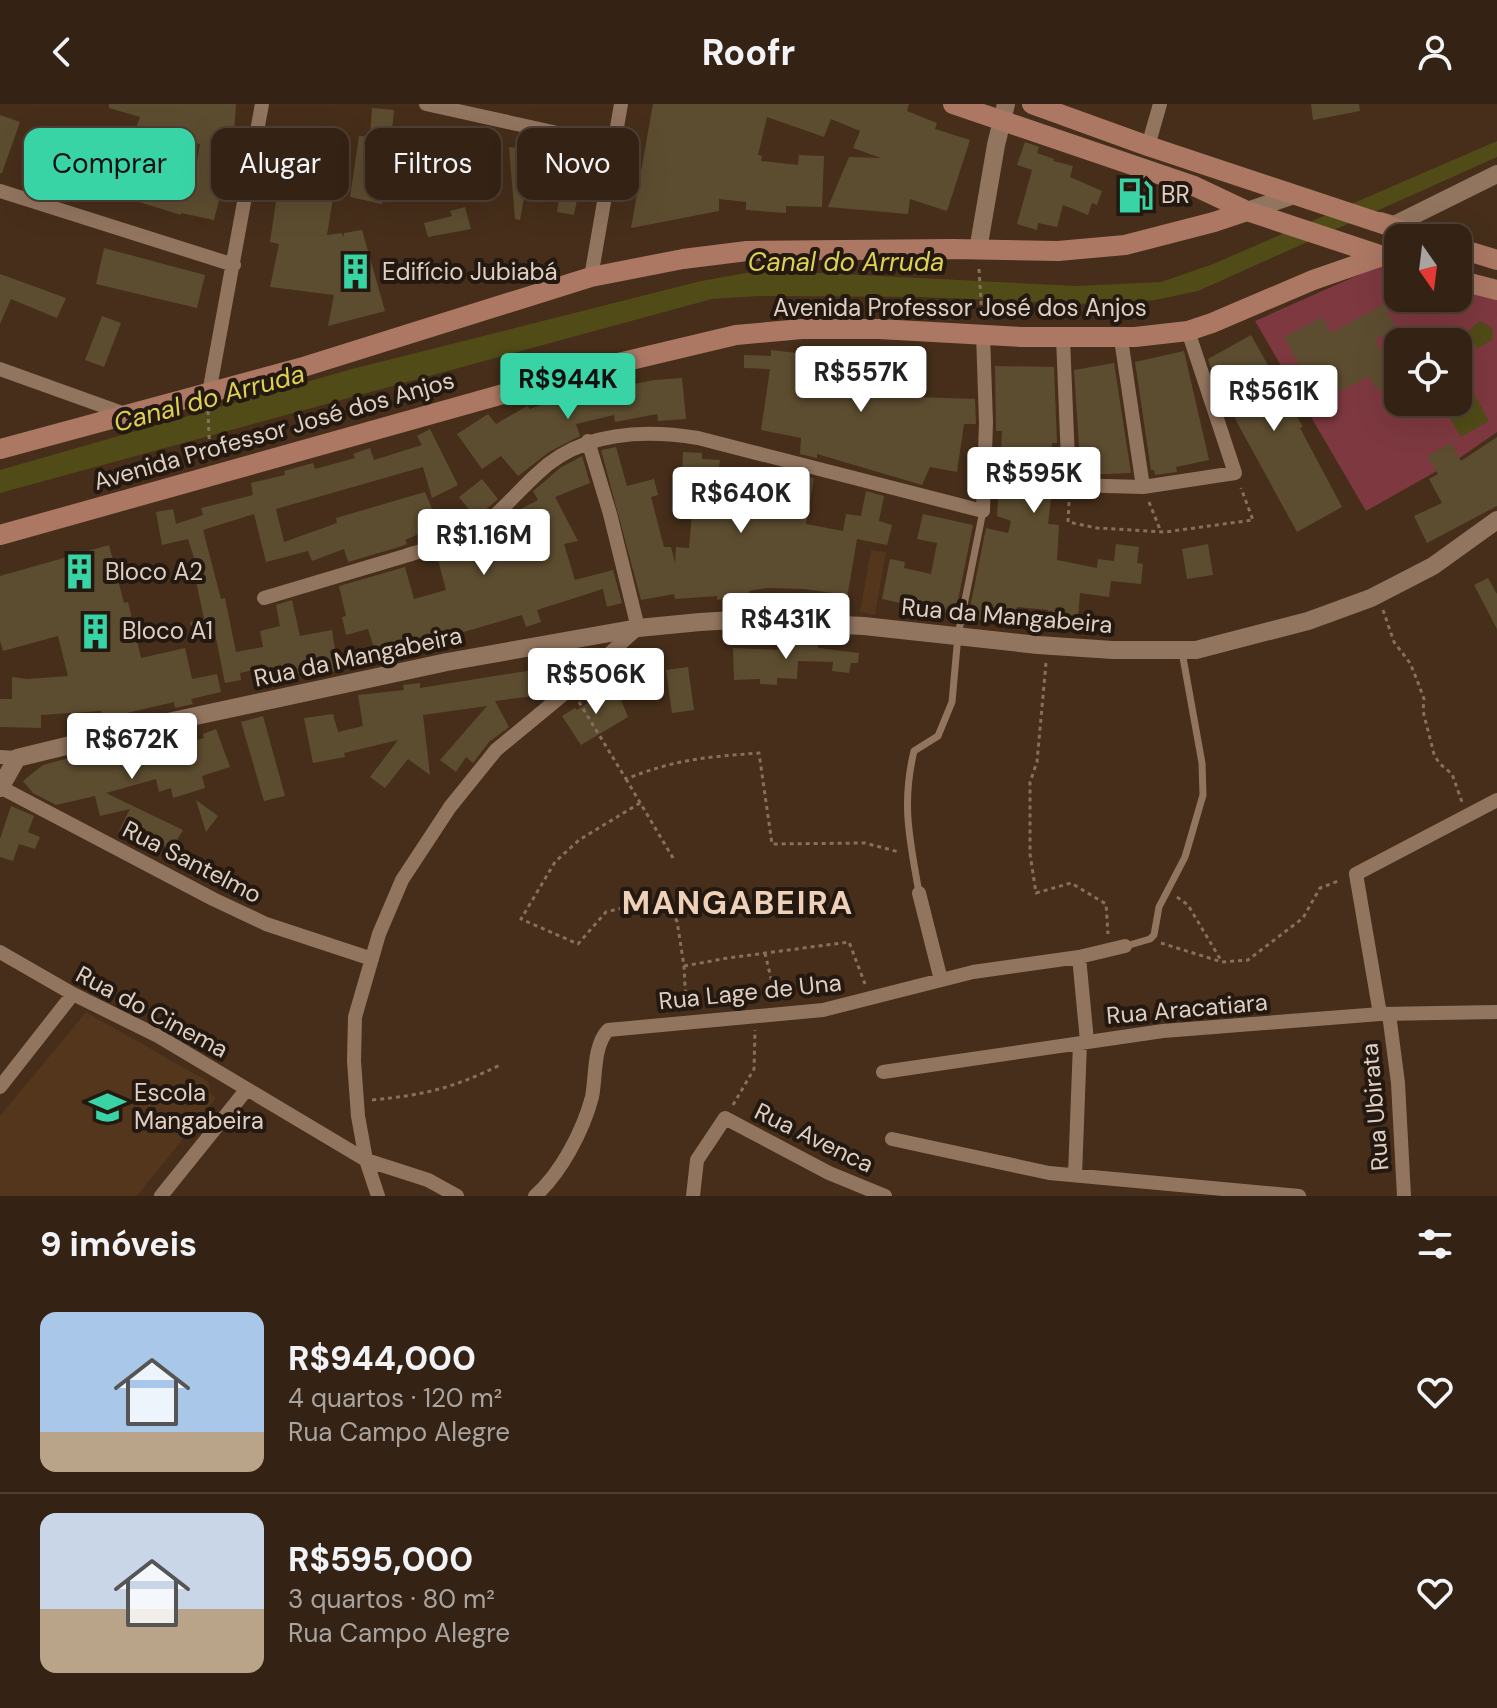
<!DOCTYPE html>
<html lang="pt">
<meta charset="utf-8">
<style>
:root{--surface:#342214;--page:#3f2f22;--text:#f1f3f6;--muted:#a9a4a0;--line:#4e3f34;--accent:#39d4a5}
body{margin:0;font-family:"DM Sans",sans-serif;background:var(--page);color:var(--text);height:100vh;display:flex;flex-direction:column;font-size:30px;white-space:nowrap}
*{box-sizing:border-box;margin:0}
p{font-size:26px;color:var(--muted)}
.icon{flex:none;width:44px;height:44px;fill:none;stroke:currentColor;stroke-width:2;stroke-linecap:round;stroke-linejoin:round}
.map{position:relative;height:1092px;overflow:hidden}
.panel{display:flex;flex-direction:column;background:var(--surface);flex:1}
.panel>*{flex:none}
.banner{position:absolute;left:24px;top:24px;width:800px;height:72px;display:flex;gap:16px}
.needle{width:52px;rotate:166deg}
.fabs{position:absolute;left:1384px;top:120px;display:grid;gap:16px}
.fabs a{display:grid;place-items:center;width:88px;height:88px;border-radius:16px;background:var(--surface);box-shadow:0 8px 32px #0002,0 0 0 2px var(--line);font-size:40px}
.price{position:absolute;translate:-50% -68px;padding:0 18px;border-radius:8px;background:#fff;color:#222;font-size:26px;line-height:52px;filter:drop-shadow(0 2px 4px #0008)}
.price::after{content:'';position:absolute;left:50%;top:48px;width:24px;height:18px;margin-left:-12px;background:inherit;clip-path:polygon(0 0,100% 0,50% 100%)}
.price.active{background:var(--accent);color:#111}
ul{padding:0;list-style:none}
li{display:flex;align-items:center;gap:24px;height:200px;padding:0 40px}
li+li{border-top:2px solid var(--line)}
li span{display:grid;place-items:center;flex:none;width:224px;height:160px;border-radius:16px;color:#555}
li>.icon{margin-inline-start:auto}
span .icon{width:96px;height:96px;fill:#fffc;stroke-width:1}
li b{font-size:34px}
h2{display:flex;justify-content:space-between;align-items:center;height:96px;padding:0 40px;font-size:34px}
.tag{padding:0 28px;border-radius:16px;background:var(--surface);box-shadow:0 8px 32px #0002,0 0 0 2px var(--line);font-size:28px;line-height:72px}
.tag.active{background:var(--accent);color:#111}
header{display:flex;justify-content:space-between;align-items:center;height:104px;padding:0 40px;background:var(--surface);font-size:36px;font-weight:700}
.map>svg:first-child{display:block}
.built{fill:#54361c}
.green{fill:#7d393f;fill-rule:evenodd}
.water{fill:#514b18}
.building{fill:#5d4d30;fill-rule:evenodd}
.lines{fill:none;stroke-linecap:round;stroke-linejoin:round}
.path{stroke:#85705f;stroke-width:3;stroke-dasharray:4 4;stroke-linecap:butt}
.service{stroke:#92755f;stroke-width:7}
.minor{stroke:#92755f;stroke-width:14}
.tertiary{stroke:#92755f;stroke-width:18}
.primary{stroke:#ac7863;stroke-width:20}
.labels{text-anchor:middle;stroke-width:8;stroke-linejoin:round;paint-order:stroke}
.poi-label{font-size:24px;fill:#dfcfc3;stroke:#241910;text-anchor:start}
.street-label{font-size:24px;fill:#dfcfc3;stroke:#241910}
.water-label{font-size:26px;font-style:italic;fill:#dfd151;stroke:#241910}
.district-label{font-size:32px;font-weight:bold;letter-spacing:2px;fill:#f0d1b8;stroke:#241910}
</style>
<header><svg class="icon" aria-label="back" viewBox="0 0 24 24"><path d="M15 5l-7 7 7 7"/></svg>Roofr<svg class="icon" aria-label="person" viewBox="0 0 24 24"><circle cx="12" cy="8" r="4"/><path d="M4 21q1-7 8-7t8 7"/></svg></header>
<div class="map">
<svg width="1497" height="1092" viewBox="0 0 1497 1092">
<rect width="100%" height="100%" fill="#462e1a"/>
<path class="built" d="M871,446L886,448L875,511L860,508Z
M86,908L209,978L210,989L216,994L137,1092H0V1012Z"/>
<path class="green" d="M1383,160L1398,165V194H1458V184L1497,196V328L1458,355L1366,407L1255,217ZM1398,238H1458V298H1398Z"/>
<path class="water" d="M1497,37V53L1198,187L1155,196L1112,201L920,193L759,192L712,195L0,389V366L352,265L701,177L763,166L1076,182L1161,178L1213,160Z
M1480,217L1493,225L1492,236L1477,245L1468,227Z
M1459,263L1489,317L1461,333L1440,298H1458Z"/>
<path class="building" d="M109,0H236L233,47L215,46L211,82L222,85L214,116L181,109V111L139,98L140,95L92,83L102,46L86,39L92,22L130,40L140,13L109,4ZM153,33L200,40L193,83L175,78L174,81L143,72L145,67L140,66Z
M653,0H909L907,7L937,19L935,25L970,36L947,107L910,95L908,110L828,103L849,53L881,54L853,44L860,27L831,15L824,33L767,13L758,51L762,52L761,57L798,61L799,51L824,52L822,103L786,102V109L746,106V98L719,95V107L631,124Z
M1311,0H1359L1360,7L1313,16Z
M372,4L394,6L391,36L426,41L420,86L382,81V100L350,93L359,32L370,33Z
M0,11L20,18L2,69H0Z
M323,27L334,88L327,131L342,129L343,134L344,129L362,126L385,207L328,222L334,191L270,183L279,140L270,138L279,78L304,82L294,33Z
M469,35L498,40L489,89L460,83Z
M1025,38L1039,43L1037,49L1054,55L1053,57L1073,62L1070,73L1102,87L1097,101L1092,99L1088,111L1063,101L1057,123L1038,119L1037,126L1017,120L1032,66L1017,61Z
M509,43L586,52L574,111L557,108L563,70L529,66L520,116L515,115Z
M465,103L471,125L428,133L424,119L452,112L450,107Z
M104,144L205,171L197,204L96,180Z
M0,170L66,194L57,214L11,195L0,220Z
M1384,200L1396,224L1375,235L1396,276L1377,286L1369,272L1319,298L1284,233L1322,213L1331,229Z
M102,212L121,219L104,263L85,256Z
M1251,231L1303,323L1300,324L1342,403L1297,428L1216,280L1208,255Z
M771,246L848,255L849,246L893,250L889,292L975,295L976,320H964L957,368L930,363L922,381L817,350V354L800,350L801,334L761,326L770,265L744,264V251L771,252Z
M1184,247L1209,356L1176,363L1177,368L1155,371L1154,366H1151L1135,258Z
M1114,259L1131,369L1081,371L1074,266Z
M995,262L1054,263L1057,339H1052L1053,377L1048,420L1059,421L1057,456L1097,464L1098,455L1114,457L1116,440L1139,443L1137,459L1143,460L1141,480L1111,477L1109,493L1080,489L1078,514L1047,515L1048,506L1017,503L1013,522L968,514L986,424L1008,429L1011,417L997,412L1002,327H996Z
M682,274L686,315L658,317L657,310L615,318L614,311L576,320L580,332L549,348L518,372L501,352L482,365L457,330L488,310L496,320L527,302L530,305L565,292L566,294L654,276Z
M430,325L458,381L432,394L423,363L276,405L284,438L337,419L336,414L425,388L439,421L405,436L407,440L399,443L348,458L344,445L312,457L308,447L266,458L254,410L203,426L221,495L225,494L236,548L263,543L260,527L280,522L276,501L292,496L300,532L332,526L338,567L303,572L302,569L270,576L268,563L240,569L241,576L225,579L215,529L194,534L190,518L204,515L196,477L191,478L187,462L196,460L188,435L162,441L156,408L173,405L176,420L203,411L201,404L253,391L251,379L285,371L284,367L313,359L315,365L355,354L353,350L370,344L374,356L422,341L417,332Z
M1497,333V402L1427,439L1414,412L1442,399L1429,375L1438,370L1427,352L1451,339L1461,357Z
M616,343L627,382L654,375L658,391L651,393L664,443H671L675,459L676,443L689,444L692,409L702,410L705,374L682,373L683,348L702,349V355L720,356L718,372L747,375L748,364L814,374L806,420L843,427L846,410L861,412L866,387L884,392L879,417L892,421L887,441L857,435L847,494L833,492V489L803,485L767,484L749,487V491L717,496V492L675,495L674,490L641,496L601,346Z
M582,352L590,379L555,393L578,437L564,440L575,476L613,466L622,499L607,503L603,485L537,506L541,518L526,523L522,511L443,534L442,529L375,547L368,525L346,531L342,513L346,512L339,482L405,463L414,495L446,486L438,456L473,447L472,441L490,432L488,430L511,410L538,396L533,387L544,378L560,364Z
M482,375L498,395L476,414L459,393Z
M923,410L973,421L955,511L882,495L890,455L905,458L904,464L931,470L937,439L917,435Z
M1208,440L1213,471L1187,475L1182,445Z
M109,441L124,499L128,498L141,554L185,544L192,575L217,570L221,588L191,595L193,600L175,604L174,598L127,609L128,615L103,621L101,607L41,611V624L0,623V595H12V573L27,575L68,572L58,532L3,547L0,537V472Z
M1488,474L1497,490V525L1474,481Z
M781,536L798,537V540L818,541V544L859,549L858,559H851L849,569L832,567L833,558L798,557L797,575L777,574V581L760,580V575L734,576L733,544L780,546Z
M551,563L553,586L548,590L495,597L509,623L489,638L473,659L466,653L456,668L440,656L487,602L423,611L430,671L408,655L385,684L370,673L398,636L344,649L345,653L313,659L304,614L333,610L338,628L363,622L358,591L404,586L403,581L420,579V584Z
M688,563L694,606L672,609L666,566Z
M616,583L628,613L581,641L562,612L575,604L577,606L604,588Z
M263,612L285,692L264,697L241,618Z
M216,625L230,663L202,672L205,684L173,694L171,684L159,688L156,675L106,689L183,726L171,746L137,725L133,734L119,727L130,705L100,712L95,692L56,701L33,689L23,677L43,661L84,650L114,643L118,657L204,634L203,630Z
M196,696L218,712L206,728Z
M11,702L34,712L28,728L40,733L35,745L19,740L13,757L0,753V735Z"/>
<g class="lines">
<path class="path" d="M979,165L982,214
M208,307L210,355
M1069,398L1068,418L1097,424L1165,428L1253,416L1241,384
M1149,398L1161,428
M1383,506L1394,538L1410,559L1417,576L1424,595L1423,607L1434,650L1439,659L1452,670L1462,698
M1046,559L1037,658L1030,678V750L1036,789L1071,779L1106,800L1108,830
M579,598L626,675C676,655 707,653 759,649L772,740L865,739L899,748
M626,675L673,754
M640,699L579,736L555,758L521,815L578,840L606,808L643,799L664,801L677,817L684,862L686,902
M1177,793L1188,801L1222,858
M1161,839L1222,858L1248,856L1303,814L1320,784L1341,776
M765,849L776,896
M684,862L728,854L849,838L865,880
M372,996C425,991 453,984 500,961
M733,1001L754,965L755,926"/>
<path class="service" d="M919,789C910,736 901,701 914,647L938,632L952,598L958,531L983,407
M1126,842L1150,835L1154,831L1159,803L1185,753L1203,691L1202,659L1182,548"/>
<path class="minor" d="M426,0L612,41
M1148,42L1160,0
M0,87L234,161
M591,173L621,0
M1063,234L1069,381L1143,383L1235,369L1188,227
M1121,235L1143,383
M0,265L128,311
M209,289L262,0
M264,494C311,480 358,466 405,452C425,445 450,441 469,431C495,416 515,390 537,370C580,328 642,325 698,334L983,407L986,319L983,230
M0,653L17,654
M0,683L213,795L266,820L372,855
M919,789L941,876
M0,848L73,890L158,932L366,1056L428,1076L457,1092
M1079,853L1087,937
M1380,910L1356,770L1497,696
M1389,910L1398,979L1404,1092
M883,968L1163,927L1380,910L1497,908
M0,983L73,890
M892,1035L1049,1069L1299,1092
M1075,1071L1080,939
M161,1092L247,985
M378,1092L366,1056L358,1012L354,957L355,913L379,830L402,776L450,703L496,646L571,584L638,524L610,410L588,337
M535,1092C561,1069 583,1027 592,993C596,973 593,942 608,926L823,906L973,868L1079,853L1125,842
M693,1092L697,1056L725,1014L829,1069L885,1092"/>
<path class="tertiary" d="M1247,107L1294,91L1302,93
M1380,117L1394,121L1497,70
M978,146L996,41L1006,0
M0,684L17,654L140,624L447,558L638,524L700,518L734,516L864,522L1038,541L1113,546H1196L1308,517L1371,494L1433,462L1497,416"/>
<path class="primary" d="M953,0L1194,82L1247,107L1398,157
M1032,0L1148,42L1425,134
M1458,144L1497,156
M1458,176L1497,186
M0,345L300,264L591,173L683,155L747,147L953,145L1058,147L1125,141L1214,118L1247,107
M0,431L593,265L736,231L802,225H879L1021,233H1135L1188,227L1212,219L1313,176L1382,152"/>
</g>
<defs>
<symbol id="fuel-bare" viewBox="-9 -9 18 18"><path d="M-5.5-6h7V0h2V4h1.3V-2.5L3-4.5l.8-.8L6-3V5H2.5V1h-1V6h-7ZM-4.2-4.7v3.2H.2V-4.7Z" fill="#39d4a5" stroke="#241910" stroke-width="2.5" paint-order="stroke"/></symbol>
<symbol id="building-bare" viewBox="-9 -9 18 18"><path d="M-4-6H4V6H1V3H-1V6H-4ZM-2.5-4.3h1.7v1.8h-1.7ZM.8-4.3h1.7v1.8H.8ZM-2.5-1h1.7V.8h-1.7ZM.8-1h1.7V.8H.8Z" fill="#39d4a5" stroke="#241910" stroke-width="2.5" paint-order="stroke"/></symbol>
<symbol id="school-bare" viewBox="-9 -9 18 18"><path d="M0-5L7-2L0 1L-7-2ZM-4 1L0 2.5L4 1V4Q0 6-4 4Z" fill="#39d4a5" stroke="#241910" stroke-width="2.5" paint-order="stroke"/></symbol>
</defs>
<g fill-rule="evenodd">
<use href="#fuel-bare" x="1110" y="66" width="51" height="51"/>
<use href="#building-bare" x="330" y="142" width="51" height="51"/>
<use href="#building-bare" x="54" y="442" width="51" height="51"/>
<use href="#building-bare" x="70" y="502" width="51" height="51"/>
<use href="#school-bare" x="82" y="978" width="51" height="51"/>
</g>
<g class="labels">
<g class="poi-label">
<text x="1161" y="99">BR</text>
<text x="382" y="176">Edifício Jubiabá</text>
<text x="105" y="476">Bloco A2</text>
<text x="122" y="535">Bloco A1</text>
<text x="134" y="997">Escola<tspan x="134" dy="28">Mangabeira</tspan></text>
</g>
<g class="street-label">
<text x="960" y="212">Avenida Professor José dos Anjos</text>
<text transform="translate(274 327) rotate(-16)" y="8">Avenida Professor José dos Anjos</text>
<text transform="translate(1007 512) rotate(5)" y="8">Rua da Mangabeira</text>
<text transform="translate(358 553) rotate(-12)" y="8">Rua da Mangabeira</text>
<text transform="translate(192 758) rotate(27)" y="8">Rua Santelmo</text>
<text transform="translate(750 888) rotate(-6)" y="8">Rua Lage de Una</text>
<text transform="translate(1187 905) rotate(-5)" y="8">Rua Aracatiara</text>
<text transform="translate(152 908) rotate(28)" y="8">Rua do Cinema</text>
<text transform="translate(1375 1003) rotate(-95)" y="8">Rua Ubirata</text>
<text transform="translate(814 1034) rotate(26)" y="8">Rua Avenca</text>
</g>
<g class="water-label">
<text x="846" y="167">Canal do Arruda</text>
<text transform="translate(209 294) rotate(-15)" y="9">Canal do Arruda</text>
</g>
<g class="district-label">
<text x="738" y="810">MANGABEIRA</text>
</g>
</g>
</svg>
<div class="fabs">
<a><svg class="needle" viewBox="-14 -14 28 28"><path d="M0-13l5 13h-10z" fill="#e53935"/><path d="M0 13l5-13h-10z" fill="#a9a4a0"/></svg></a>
<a><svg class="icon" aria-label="locate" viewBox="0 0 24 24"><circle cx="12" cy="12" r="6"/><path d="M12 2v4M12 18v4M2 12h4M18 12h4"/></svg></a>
</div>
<b class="price" style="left:861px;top:310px">R$557K</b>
<b class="price active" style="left:568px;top:317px">R$944K</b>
<b class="price" style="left:1274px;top:329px">R$561K</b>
<b class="price" style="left:1034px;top:411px">R$595K</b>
<b class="price" style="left:741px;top:431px">R$640K</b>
<b class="price" style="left:484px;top:473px">R$1.16M</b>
<b class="price" style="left:786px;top:557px">R$431K</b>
<b class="price" style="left:596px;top:612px">R$506K</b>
<b class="price" style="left:132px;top:677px">R$672K</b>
<div class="banner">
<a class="tag active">Comprar</a>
<a class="tag">Alugar</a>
<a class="tag">Filtros</a>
<a class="tag">Novo</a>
</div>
</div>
<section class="panel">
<h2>9 imóveis<svg class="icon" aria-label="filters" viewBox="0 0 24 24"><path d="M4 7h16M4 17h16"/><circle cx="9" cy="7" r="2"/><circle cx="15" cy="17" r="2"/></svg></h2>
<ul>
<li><span style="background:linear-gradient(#a9c7e8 75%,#b9a48a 0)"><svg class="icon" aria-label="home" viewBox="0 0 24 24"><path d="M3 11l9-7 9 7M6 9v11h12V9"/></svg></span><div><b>R$944,000</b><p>4 quartos · 120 m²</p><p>Rua Campo Alegre</p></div><svg class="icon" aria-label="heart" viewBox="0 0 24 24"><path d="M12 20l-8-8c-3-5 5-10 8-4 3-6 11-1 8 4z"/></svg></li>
<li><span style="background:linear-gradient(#c9d6e8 60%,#b9a48a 0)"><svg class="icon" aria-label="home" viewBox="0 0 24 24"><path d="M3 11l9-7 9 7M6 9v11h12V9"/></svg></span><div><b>R$595,000</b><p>3 quartos · 80 m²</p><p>Rua Campo Alegre</p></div><svg class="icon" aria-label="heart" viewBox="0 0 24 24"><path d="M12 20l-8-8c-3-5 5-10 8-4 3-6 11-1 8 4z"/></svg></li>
</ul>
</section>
